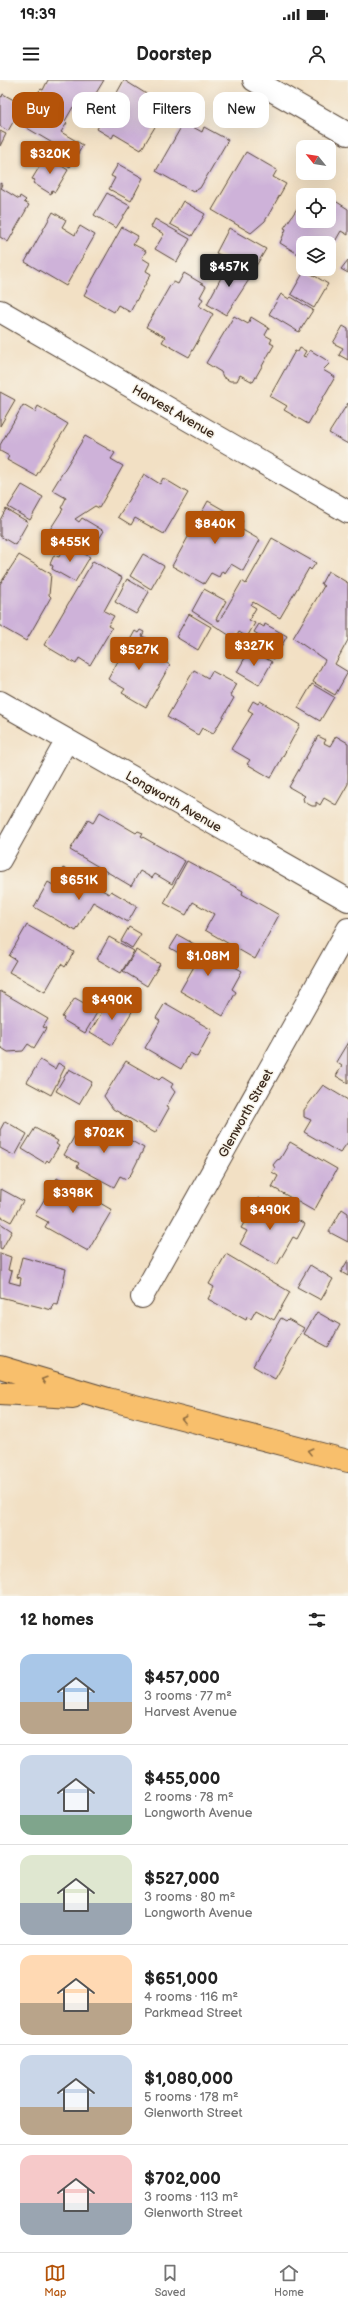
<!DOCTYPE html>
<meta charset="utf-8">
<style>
:root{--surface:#fff;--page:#f6f6f6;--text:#222;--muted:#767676;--line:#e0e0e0;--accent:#b45309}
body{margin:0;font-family:"Balsamiq Sans",sans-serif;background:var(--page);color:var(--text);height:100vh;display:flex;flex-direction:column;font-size:15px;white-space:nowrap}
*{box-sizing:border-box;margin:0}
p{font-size:13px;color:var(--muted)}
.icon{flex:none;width:22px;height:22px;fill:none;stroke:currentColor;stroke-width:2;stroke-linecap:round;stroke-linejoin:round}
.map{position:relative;height:1516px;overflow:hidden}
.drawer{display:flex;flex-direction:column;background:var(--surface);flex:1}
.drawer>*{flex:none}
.banner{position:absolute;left:12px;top:12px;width:324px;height:36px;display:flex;gap:8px}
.needle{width:26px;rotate:300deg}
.buttons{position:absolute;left:296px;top:60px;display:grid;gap:8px}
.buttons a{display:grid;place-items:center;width:40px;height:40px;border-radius:8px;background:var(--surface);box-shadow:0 4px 16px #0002;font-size:20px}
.price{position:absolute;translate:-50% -34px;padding:0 9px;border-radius:4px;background:var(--accent);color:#fff;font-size:13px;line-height:26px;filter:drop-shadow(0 1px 2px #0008)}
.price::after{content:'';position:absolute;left:50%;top:24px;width:12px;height:9px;margin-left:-6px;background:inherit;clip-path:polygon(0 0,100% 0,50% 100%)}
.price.on{background:#222;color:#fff}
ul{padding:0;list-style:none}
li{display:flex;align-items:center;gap:12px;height:100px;padding:0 20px}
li+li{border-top:1px solid var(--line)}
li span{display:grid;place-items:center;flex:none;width:112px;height:80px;border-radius:12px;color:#555}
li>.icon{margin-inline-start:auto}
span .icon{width:48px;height:48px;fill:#fffc;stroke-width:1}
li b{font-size:17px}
h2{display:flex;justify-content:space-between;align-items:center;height:48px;padding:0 20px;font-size:17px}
.tag{padding:0 14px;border-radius:12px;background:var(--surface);box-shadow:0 4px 16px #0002;font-size:14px;line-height:36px}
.tag.on{background:var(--accent);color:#fff}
.status{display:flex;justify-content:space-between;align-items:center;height:28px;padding:0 20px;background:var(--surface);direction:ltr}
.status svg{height:11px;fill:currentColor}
header{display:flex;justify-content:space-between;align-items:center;height:52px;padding:0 20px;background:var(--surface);font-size:18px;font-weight:800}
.dock{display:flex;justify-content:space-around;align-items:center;height:56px;border-top:1px solid var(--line);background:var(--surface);font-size:11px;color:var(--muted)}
.dock a{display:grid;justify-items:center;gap:2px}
.dock .on{color:var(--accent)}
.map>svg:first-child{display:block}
.building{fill:#ceb2d9}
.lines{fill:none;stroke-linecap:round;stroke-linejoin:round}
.minor-casing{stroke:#564537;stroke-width:24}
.highway-casing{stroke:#564537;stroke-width:24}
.minor{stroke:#fff;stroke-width:22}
.highway{stroke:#f8bf6c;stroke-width:22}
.oneway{stroke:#906d41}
.labels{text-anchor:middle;stroke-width:3;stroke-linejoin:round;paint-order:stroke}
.street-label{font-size:13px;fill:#3b2a1e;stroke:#f7f3e8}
</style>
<div class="status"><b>19:39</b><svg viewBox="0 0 49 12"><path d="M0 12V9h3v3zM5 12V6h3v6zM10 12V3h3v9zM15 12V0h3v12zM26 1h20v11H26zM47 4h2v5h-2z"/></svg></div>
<header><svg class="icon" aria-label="menu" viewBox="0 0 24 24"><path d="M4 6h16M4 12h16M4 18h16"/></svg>Doorstep<svg class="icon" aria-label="person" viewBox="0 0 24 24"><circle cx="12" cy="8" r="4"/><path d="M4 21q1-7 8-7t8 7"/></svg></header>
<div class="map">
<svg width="348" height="1516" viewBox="0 0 348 1516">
<rect width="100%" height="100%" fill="#f7f3e8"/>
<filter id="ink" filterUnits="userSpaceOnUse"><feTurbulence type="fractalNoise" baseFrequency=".025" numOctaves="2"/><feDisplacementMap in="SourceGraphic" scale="8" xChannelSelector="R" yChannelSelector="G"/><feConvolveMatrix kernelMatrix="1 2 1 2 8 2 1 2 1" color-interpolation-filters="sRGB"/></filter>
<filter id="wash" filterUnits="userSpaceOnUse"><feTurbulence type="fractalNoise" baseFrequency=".012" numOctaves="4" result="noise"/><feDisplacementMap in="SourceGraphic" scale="16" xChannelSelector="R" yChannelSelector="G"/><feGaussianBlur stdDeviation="0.9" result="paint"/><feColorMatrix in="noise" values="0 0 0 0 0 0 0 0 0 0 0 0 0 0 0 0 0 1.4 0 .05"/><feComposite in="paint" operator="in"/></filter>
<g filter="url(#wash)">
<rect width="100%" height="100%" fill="#f2e0c4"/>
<g id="blocks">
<path class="building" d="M48,0H104L84,33L73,27L65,41L67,43L61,52L83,65L70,87L48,74L54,64L22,45L35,22L33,20L36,14L41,9L43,10Z
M124,0L156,20L153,25L164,32L141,70L114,54L112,58L97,49Z
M3,14L21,24L19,27L21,28L8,51L0,46V16L2,17Z
M184,42L202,52L204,47L228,60L200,108L193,112L156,91Z
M0,51L6,54L0,66Z
M246,72L277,90L273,97L286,104L265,141L251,153L212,130Z
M46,76L68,90L55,112L52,110L51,114L33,103L35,100L32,99Z
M118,84L143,98L131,121L109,109L115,98L111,96Z
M0,103L3,105L1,108L19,119L20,116L26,120L24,122L29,125L8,162L0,157Z
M107,113L130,126L116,148L94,135Z
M303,115V141H329V117L348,129V155L341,151L329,172V163H303V177L280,163L286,149L284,148L300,124L298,123Z
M183,121L205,134L192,156L170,144Z
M53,132L66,140L62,147L75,155L80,146L95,155L66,206L25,182Z
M155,139L190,159L177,182L155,169L164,154L151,147Z
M122,147L138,156L133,164L146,171L142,178L150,183L146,191L151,194L130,232L118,225L114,232L84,215Z
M229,148L266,169L253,191L216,173Z
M348,180V193L341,189Z
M230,181L252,195L226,235L207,224Z
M305,190L328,204L314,228L291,214Z
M184,193L206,206L200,217L203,219L199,226L213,234L189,277L162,262L165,257L146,247L171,204L174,202L178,204Z
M281,214L289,219L291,217L313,230L299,252L269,234Z
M234,236L248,244L251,237L269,248L265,255L272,259L270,263L274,265L253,302L240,295L237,301H230L223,297L221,292L206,283Z
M343,246L348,249V280L339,275L343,268L333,263Z
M300,268L306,271L303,276L306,277L310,270L328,281L329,284L323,290L335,297L308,344L284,330L287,326L270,316L295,271L298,272Z
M0,312L15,320L0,346Z
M348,323V364L329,353Z
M23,325L35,332L38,326L68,344L36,396L7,380L9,376L0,371V365Z
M85,356L115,373L111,379L123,386L99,428L95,426L75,439L79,442L82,438L104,451L90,473L49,451L63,429L61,428L66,418L52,410Z
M144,394L160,404L163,398L188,413L164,454L135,438L131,445L118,437Z
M22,405L43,417L30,440L8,427Z
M208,421L243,441L239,448L260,460L243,491L231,484L225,493L222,491L219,497L211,493L204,504L172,486Z
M6,429L28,442L15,465L0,456V440Z
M272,458L316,483L311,490L309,488L280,538L253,522L251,525L256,528L249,540L255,543L247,557L239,552L235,559L192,531L204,509L226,521L216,539L219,541L242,501L246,504Z
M66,464L90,477L75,502L52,489L53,486L50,484L54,475L59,477Z
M143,474L164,486L151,509L130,496Z
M19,475L51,494L49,515L51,517L26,561L0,546V504Z
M93,481L122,498L104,531L114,536L108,546L112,548L90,585L79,578L76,584L44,565Z
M328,491L348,503V560L335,584L348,592L335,615L313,602L325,580L293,558L324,506L321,504Z
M127,499L149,512L136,534L115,522Z
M189,534L211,547L198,570L176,557Z
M259,544L264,547L265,544L287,556L274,579L252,567L259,555L254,552Z
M140,550L144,552L142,556L148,559L142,569L170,585L146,627L122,613L125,609L108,599L135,551L138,553Z
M250,569L272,582L259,605L237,592Z
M194,590L208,598L212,591L236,604L230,615L234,618L213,654L202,648L198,655L167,637Z
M312,604L334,617L320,641L298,628Z
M253,621L258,624L260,621L300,645L271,698L247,684L250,680L231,669L253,633L248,630Z
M318,656L326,660L324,663L330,666L336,656L348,663V704L336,725L324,718L320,725L316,722V726H312L304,722L303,718L305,716L289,707Z
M100,732L136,753L138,751L143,753L141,756L185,781L172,804L155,794L152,798L140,791L131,806L70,770L88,740L93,743Z
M187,781L243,811L242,814L279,835L255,879L205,850L214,834L193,822L186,835L164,823Z
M63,788L109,814L111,811L137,826L128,842L93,822L76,851L34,827L48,802L53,805Z
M27,845L74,872L65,887L61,884L45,912L9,892L16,880L9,876Z
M129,847L141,854L132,868L121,861Z
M178,855L242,891L232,909L236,912L223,936L180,911L196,883L170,868Z
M109,857L134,871L121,893L97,879Z
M136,870L160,884L147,906L123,891Z
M0,911L48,939L43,947L46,948L34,968L28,964L23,971L8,972L0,967Z
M111,917L133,930L112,965L90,952Z
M75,918L98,931L85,953L63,940L64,938L62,937Z
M165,923L212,950L197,977L190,973L181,989L145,968L160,941L156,938Z
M348,962V1003L336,996L342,986L336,982Z
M40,980L55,989L58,983L65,987L51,1015L27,1002Z
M126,981L159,1000L162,997L173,1004L171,1007L175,1012L166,1027L169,1028L155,1053L113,1029L104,1016Z
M69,989L92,1002L79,1024L56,1011Z
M323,1005L348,1020V1062L340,1073L304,1052L311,1040L304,1037V1030Z
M5,1041L27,1054L15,1076L0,1068V1050Z
M98,1042L144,1068L131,1094L126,1099L120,1096L114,1107L77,1087L79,1083L64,1075L79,1048L90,1054Z
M35,1048L58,1061L56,1064L59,1066L49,1082L47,1080L45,1083L22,1069Z
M290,1062L337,1089L314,1131L272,1107L278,1096L272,1092L275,1088L273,1085L277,1080L280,1079Z
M57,1098L112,1130L88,1171L45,1147L48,1142L35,1135Z
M1,1109L23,1121L11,1142L0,1136Z
M258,1118L305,1144L297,1159L293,1157L277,1185L240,1164L247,1151L241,1148Z
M342,1129L348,1133V1162L329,1152Z
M0,1143L12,1151L2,1169L0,1168Z
M0,1173L11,1177L8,1190L12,1191L9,1202L20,1205L21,1198L17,1197L22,1177L66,1189L58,1225L53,1224L52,1230L0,1217Z
M226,1174L290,1212L274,1240L256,1230L251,1239L247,1237L246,1240L208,1219L214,1207L209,1204Z
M348,1180V1196L341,1192Z
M310,1185L333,1199L321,1220L297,1207Z
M317,1232L340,1245L328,1267L304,1254Z
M281,1238L286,1241L288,1239L304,1248L275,1299L253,1286Z"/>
</g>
</g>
<g filter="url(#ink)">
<use href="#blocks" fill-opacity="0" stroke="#564537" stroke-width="1"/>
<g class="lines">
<defs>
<path id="minor" d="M254,0L348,54
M0,231L348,432
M0,622L348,820
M0,780L67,660
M142,1217L348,849"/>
<path id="highway" d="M0,1287L108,1319L348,1381
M0,1313L73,1317"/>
</defs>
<use href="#minor" class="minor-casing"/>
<use href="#highway" class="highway-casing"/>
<use href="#minor" class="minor"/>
<use href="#highway" class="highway"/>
</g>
<defs><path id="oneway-chevron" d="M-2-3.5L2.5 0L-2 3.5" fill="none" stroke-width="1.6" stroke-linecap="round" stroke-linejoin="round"/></defs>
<g class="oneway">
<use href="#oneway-chevron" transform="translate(44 1300) rotate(-163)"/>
<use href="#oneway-chevron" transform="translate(184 1339) rotate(-166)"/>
<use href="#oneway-chevron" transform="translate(310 1371) rotate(-166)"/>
</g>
</g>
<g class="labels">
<g class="street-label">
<text transform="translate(174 331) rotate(30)" y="5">Harvest Avenue</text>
<text transform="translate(174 721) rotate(30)" y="5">Longworth Avenue</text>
<text transform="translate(245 1033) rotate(-61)" y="5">Glenworth Street</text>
</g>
</g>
</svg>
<div class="buttons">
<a><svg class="needle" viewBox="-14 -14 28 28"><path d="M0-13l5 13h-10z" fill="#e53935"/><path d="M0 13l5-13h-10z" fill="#767676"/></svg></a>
<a><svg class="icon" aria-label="locate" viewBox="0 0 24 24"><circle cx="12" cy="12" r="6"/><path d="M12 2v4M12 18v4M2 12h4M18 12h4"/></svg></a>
<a><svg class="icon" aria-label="layers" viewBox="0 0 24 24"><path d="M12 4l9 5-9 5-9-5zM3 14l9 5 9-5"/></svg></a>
</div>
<b class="price" style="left:50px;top:95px">$320K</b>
<b class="price on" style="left:229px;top:208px">$457K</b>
<b class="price" style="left:215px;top:465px">$840K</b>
<b class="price" style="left:70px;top:483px">$455K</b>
<b class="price" style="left:254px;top:587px">$327K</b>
<b class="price" style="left:139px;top:591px">$527K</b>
<b class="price" style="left:79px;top:821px">$651K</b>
<b class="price" style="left:208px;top:897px">$1.08M</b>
<b class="price" style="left:112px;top:941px">$490K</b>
<b class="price" style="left:104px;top:1074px">$702K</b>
<b class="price" style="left:73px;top:1134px">$398K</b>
<b class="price" style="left:270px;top:1151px">$490K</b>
<div class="banner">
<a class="tag on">Buy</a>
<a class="tag">Rent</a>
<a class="tag">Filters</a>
<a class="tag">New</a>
</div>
</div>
<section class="drawer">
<h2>12 homes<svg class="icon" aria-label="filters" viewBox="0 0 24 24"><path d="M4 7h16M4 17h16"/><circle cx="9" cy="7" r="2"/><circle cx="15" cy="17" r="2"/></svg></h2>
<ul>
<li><span style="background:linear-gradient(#a9c7e8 60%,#b9a48a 0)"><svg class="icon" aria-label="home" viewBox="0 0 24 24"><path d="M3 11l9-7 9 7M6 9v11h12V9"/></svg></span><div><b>$457,000</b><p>3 rooms · 77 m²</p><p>Harvest Avenue</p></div></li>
<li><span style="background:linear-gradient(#c9d6e8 75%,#7fa58c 0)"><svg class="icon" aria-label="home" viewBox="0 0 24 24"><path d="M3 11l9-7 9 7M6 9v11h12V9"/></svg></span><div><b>$455,000</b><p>2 rooms · 78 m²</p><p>Longworth Avenue</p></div></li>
<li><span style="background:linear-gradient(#dfe7d0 60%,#9aa5b1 0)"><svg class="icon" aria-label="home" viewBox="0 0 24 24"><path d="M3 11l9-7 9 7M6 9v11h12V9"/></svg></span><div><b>$527,000</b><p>3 rooms · 80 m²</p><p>Longworth Avenue</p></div></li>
<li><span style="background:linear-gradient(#ffd9b3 60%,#b9a48a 0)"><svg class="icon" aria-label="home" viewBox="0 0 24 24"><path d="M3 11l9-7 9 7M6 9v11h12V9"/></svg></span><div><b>$651,000</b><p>4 rooms · 116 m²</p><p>Parkmead Street</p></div></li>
<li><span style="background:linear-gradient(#c9d6e8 65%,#b9a48a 0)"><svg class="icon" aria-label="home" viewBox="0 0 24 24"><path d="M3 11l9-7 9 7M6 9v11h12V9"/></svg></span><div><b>$1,080,000</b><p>5 rooms · 178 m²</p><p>Glenworth Street</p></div></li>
<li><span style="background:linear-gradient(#f6c9c9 60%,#9aa5b1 0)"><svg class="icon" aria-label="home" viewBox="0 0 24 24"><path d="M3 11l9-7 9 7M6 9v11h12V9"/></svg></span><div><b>$702,000</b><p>3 rooms · 113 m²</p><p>Glenworth Street</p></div></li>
</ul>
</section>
<nav class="dock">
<a class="on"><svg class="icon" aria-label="map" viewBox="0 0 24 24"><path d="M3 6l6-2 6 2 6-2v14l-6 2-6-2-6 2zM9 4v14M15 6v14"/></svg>Map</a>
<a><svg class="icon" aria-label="saved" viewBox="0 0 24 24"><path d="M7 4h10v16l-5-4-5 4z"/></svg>Saved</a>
<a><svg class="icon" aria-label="home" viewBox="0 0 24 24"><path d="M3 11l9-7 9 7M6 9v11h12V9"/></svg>Home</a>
</nav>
